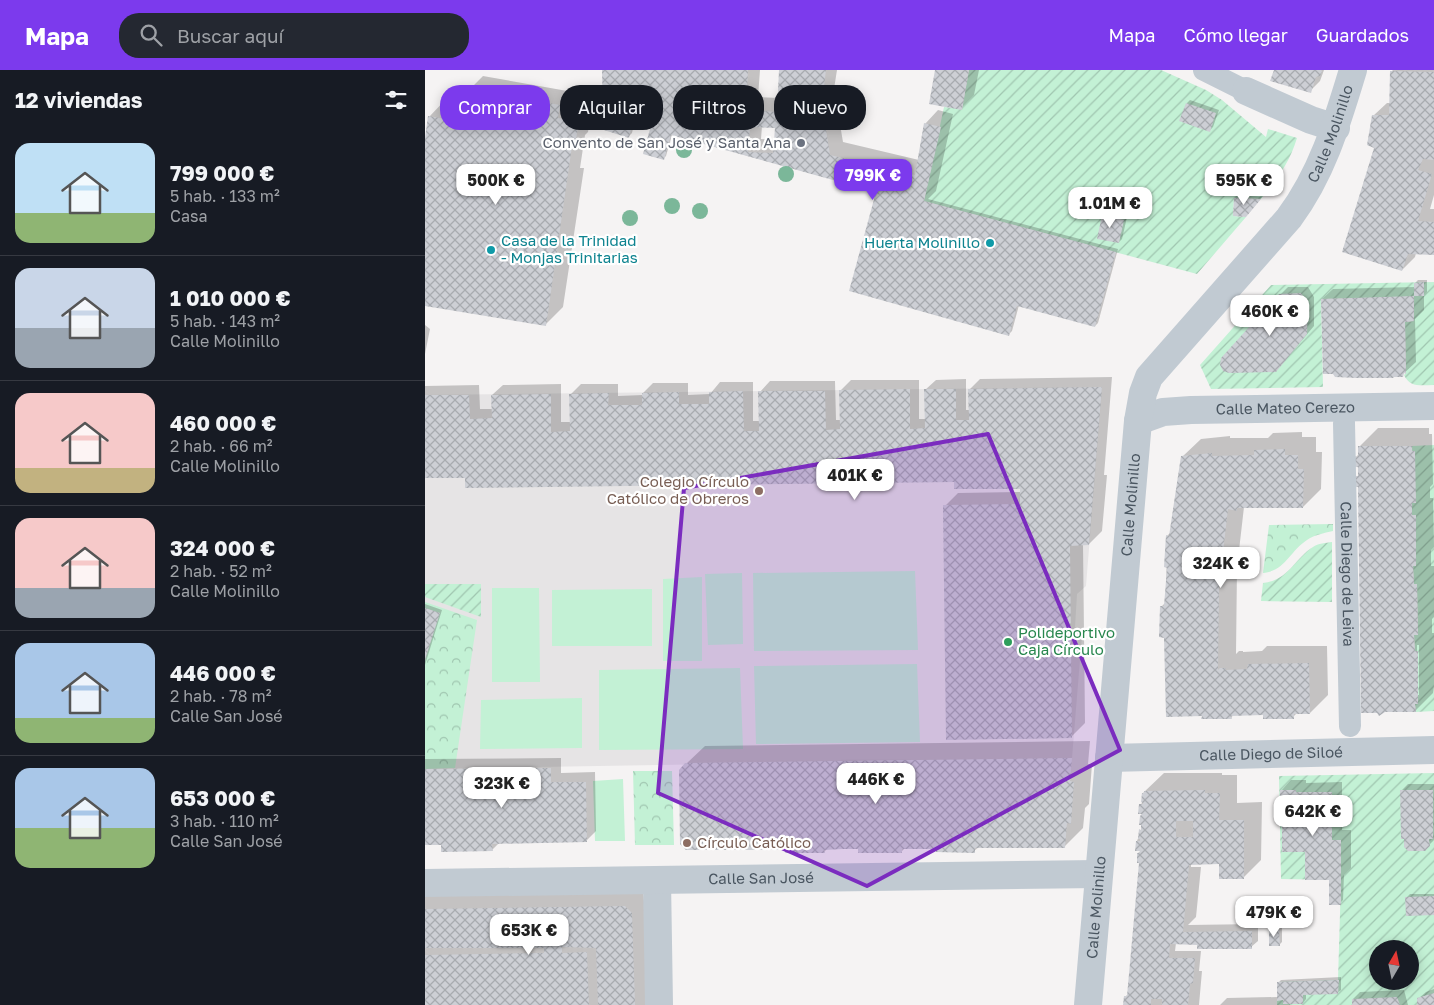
<!DOCTYPE html>
<html lang="es">
<meta charset="utf-8">
<style>
:root{--surface:#171b24;--page:#242831;--text:#f1f3f6;--muted:#9ea1a6;--line:#363941;--accent:#7c3aed}
body{margin:0;font-family:"Golos Text",sans-serif;background:var(--page);color:var(--text);height:100vh;display:flex;flex-direction:column;font-size:19px;white-space:nowrap}
*{box-sizing:border-box;margin:0}
p{font-size:16px;color:var(--muted)}
.icon{flex:none;width:28px;height:28px;fill:none;stroke:currentColor;stroke-width:2;stroke-linecap:round;stroke-linejoin:round}
.map{position:relative;flex:1;overflow:hidden}
.details{display:flex;flex-direction:column;background:var(--surface);width:425px}
.details>*{flex:none}
.guide{position:absolute;left:15px;top:15px;width:475px;height:45px;display:flex;gap:10px}
.needle{width:32px;rotate:9deg}
.tools{position:absolute;left:944px;top:870px;display:grid;gap:10px}
.tools a{display:grid;place-items:center;width:50px;height:50px;border-radius:50%;background:var(--surface);box-shadow:0 2px 12px #0003;font-size:25px}
.price{position:absolute;translate:-50% -42px;padding:0 11px;border-radius:10px;background:#fff;color:#222;font-size:16px;line-height:32px;filter:drop-shadow(0 1px 2px #0008)}
.price::after{content:'';position:absolute;left:50%;top:30px;width:15px;height:11px;margin-left:-8px;background:inherit;clip-path:polygon(0 0,100% 0,50% 100%)}
.price.on{background:var(--accent);color:#fff}
ul{padding:0;list-style:none}
li{display:flex;align-items:center;gap:15px;height:125px;padding:0 15px}
li+li{border-top:1px solid var(--line)}
li span{display:grid;place-items:center;flex:none;width:140px;height:100px;border-radius:15px;color:#555}
li>.icon{margin-inline-start:auto}
span .icon{width:60px;height:60px;fill:#fffc;stroke-width:1}
li b{font-size:21px}
h2{display:flex;justify-content:space-between;align-items:center;height:60px;padding:0 15px;font-size:21px}
.chip{padding:0 18px;border-radius:20px;background:var(--surface);box-shadow:0 2px 12px #0003;font-size:18px;line-height:45px}
.chip.on{background:var(--accent);color:#fff}
header{display:flex;align-items:center;gap:30px;box-sizing:border-box;height:70px;padding:0 25px;background:var(--accent);color:#fff}
header strong{font-size:24px}
nav{display:flex;gap:28px;margin-inline-start:auto;font-size:18px}
.search{width:350px;height:45px;background:var(--page);display:flex;align-items:center;gap:12px;box-sizing:border-box;padding:0 18px;border-radius:20px;color:var(--muted);font-size:19px}
main{display:flex;flex:1;min-height:0}
.map>svg:first-child{display:block}
.education{fill:#e6e4e5}
.park{fill:url(#park-crowns)}
.garden{fill:url(#garden-furrows);fill-rule:evenodd}
.pitch{fill:#c3f1d5}
.shadow{fill:#0003;fill-rule:evenodd}
.building{fill:url(#building-cross-hatch);fill-rule:evenodd}
.lines{fill:none;stroke-linecap:round;stroke-linejoin:round}
.pedestrian{stroke:#c1cad2;stroke-width:22}
.minor{stroke:#c1cad2;stroke-width:28}
.tree{fill:#7bb799}
.marked{fill:#7b2cbf;fill-opacity:0.2;stroke:#7b2cbf;stroke-width:4;stroke-linejoin:round}
.worship-dot{fill:#6b7280;stroke:#fff;stroke-width:2}
.culture-dot{fill:#0f9aa8;stroke:#fff;stroke-width:2}
.education-dot{fill:#8d6e63;stroke:#fff;stroke-width:2}
.leisure-dot{fill:#2e9e5b;stroke:#fff;stroke-width:2}
.labels{text-anchor:middle;stroke-width:4.5;stroke-linejoin:round;paint-order:stroke}
.street-label{font-size:15px;fill:#4a5661;stroke:#fff}
.worship-label{font-size:15px;fill:#5b616d;stroke:#fff;text-anchor:end}
.culture-label{font-size:15px;fill:#0d838f;stroke:#fff;text-anchor:start}
.education-label{font-size:15px;fill:#785e54;stroke:#fff;text-anchor:end}
.leisure-label{font-size:15px;fill:#27864d;stroke:#fff;text-anchor:start}
</style>
<header>
<strong>Mapa</strong>
<div class="search"><svg class="icon" aria-label="search" viewBox="0 0 24 24"><circle cx="10" cy="10" r="6"/><path d="M15 15l6 6"/></svg>Buscar aquí</div>
<nav><a>Mapa</a><a>Cómo llegar</a><a>Guardados</a></nav>
</header>
<main>
<section class="details">
<h2>12 viviendas<svg class="icon" aria-label="filters" viewBox="0 0 24 24"><path d="M4 7h16M4 17h16"/><circle cx="9" cy="7" r="2"/><circle cx="15" cy="17" r="2"/></svg></h2>
<ul>
<li><span style="background:linear-gradient(#bfe0f5 70%,#8fb573 0)"><svg class="icon" aria-label="home" viewBox="0 0 24 24"><path d="M3 11l9-7 9 7M6 9v11h12V9"/></svg></span><div><b>799 000 €</b><p>5 hab. · 133 m²</p><p>Casa</p></div></li>
<li><span style="background:linear-gradient(#c9d6e8 60%,#9aa5b1 0)"><svg class="icon" aria-label="home" viewBox="0 0 24 24"><path d="M3 11l9-7 9 7M6 9v11h12V9"/></svg></span><div><b>1 010 000 €</b><p>5 hab. · 143 m²</p><p>Calle Molinillo</p></div></li>
<li><span style="background:linear-gradient(#f6c9c9 75%,#c2b280 0)"><svg class="icon" aria-label="home" viewBox="0 0 24 24"><path d="M3 11l9-7 9 7M6 9v11h12V9"/></svg></span><div><b>460 000 €</b><p>2 hab. · 66 m²</p><p>Calle Molinillo</p></div></li>
<li><span style="background:linear-gradient(#f6c9c9 70%,#9aa5b1 0)"><svg class="icon" aria-label="home" viewBox="0 0 24 24"><path d="M3 11l9-7 9 7M6 9v11h12V9"/></svg></span><div><b>324 000 €</b><p>2 hab. · 52 m²</p><p>Calle Molinillo</p></div></li>
<li><span style="background:linear-gradient(#a9c7e8 75%,#8fb573 0)"><svg class="icon" aria-label="home" viewBox="0 0 24 24"><path d="M3 11l9-7 9 7M6 9v11h12V9"/></svg></span><div><b>446 000 €</b><p>2 hab. · 78 m²</p><p>Calle San José</p></div></li>
<li><span style="background:linear-gradient(#a9c7e8 60%,#8fb573 0)"><svg class="icon" aria-label="home" viewBox="0 0 24 24"><path d="M3 11l9-7 9 7M6 9v11h12V9"/></svg></span><div><b>653 000 €</b><p>3 hab. · 110 m²</p><p>Calle San José</p></div></li>
</ul>
</section>
<div class="map">
<svg width="1009" height="935" viewBox="0 0 1009 935">
<defs>
<pattern id="park-crowns" width="20" height="18" patternUnits="userSpaceOnUse" patternTransform="scale(1.25)"><rect width="20" height="18" fill="#c3f1d5"/><path d="M2 6a3 3 0 1 1 6 0M12 15a3 3 0 1 1 6 0" fill="none" stroke="#a0c6b0"/></pattern>
<pattern id="garden-furrows" width="10" height="10" patternUnits="userSpaceOnUse" patternTransform="scale(1.25)"><rect width="10" height="10" fill="#c3f1d5"/><path d="M-1 1l2-2M0 10L10 0M9 11l2-2" fill="none" stroke="#a0c6b0"/></pattern>
<pattern id="building-cross-hatch" width="8" height="8" patternUnits="userSpaceOnUse" patternTransform="scale(1.25)"><rect width="8" height="8" fill="#cdcfd5"/><path d="M0 0l8 8M0 8l8-8" fill="none" stroke="#a8abb0"/></pattern>
</defs>
<rect width="100%" height="100%" fill="#f5f3f3"/>
<path class="education" d="M677,317L661,516L652,524L650,557L657,565L647,688L0,699V325Z"/>
<path class="park" d="M908,454V461C899,463 889,465 882,470C865,481 860,501 838,503L844,455Z
M0,532L52,550L30,698L0,699V590L14,543L0,538Z
M208,701H247L249,775H210Z"/>
<path class="garden" d="M544,0H736L781,20L797,30L841,67L843,59L872,68C864,94 852,109 836,129L809,128L808,146L821,147L772,204L499,131L519,37L537,39Z
M1009,212V315C996,315 985,318 979,305L981,303L980,252L989,251V227L896,229L898,317L786,319L775,295L846,215Z
M1009,375V641L991,642L990,634L993,633V581H990L989,565H993L992,514H989L988,496H991V445H987V433H991L987,376Z
M907,472V532L836,531L838,513C864,510 869,489 888,477C893,473 901,473 907,472Z
M0,514H56V547L0,527Z
M1009,703V935H852V912L913,910L916,810L856,809L854,706ZM952,879H985V911H952Z"/>
<path class="pitch" d="M490,501L493,580L329,581L328,503Z
M317,503L318,574L283,575L280,504Z
M277,507V591H238V509Z
M67,518H114L115,612H67Z
M227,519V576H127V520Z
M492,594L495,672L331,674L329,596Z
M315,598L318,679L174,680V600Z
M157,628V678L55,679L56,630Z
M198,709L200,771H170L168,711Z"/>
<path class="shadow" d="M178,0H335L333,27L354,28L356,0H351H412L409,19L418,72L494,90L500,54L513,40L528,44L511,121L503,129L693,179L673,253L670,256L594,235L587,261L584,264L452,121L247,65L241,86L238,89L227,59L209,54L207,63L204,66L183,47ZM337,56L351,57L350,70L336,69Z
M511,0H554L549,25L536,38Z
M851,0H899L895,11L885,21Z
M968,0H1009V125L1005,139H1009V184L991,183L990,187L977,200L950,78L948,46L962,33H965L966,2Z
M58,6L148,22L146,35L167,39L163,62L160,65L155,98H159L138,237L120,255L0,235V76L4,47L22,28L43,32L45,19Z
M765,30L794,40L788,57L785,60L756,50L762,33Z
M813,125L837,127L824,143L810,128Z
M681,143L702,147L697,169L694,172L678,146Z
M993,210H1002V222L999,225V240L990,249L991,292L976,306L897,229L908,219L990,217V213Z
M863,217H883L889,227V256L857,294L855,225Z
M0,255L5,259L0,284Z
M687,307L679,405H682L677,461L664,474H658L660,653L646,667L520,436L533,423L596,422L598,417L530,411L0,407V316L54,315L55,339H68L67,325L78,315L136,314V352H146V324L156,314H193V326L218,325V323L228,313H263V325L285,324L295,312H328V351H335V322L345,311H410L411,350H416L415,321L426,310H494V349H501L500,320L511,310L541,309V340H545V319L555,309Z
M953,358H1004V364H1007L1008,414L1005,417V428H1008L1009,477L1006,480V496H1009V547L1007,549V563H1009V616L1008,623L990,641L932,407L934,404L931,387L934,384L935,376ZM992,575H994V625H992Z
M877,362V367H891V382H897L896,419L878,437H819L812,498L811,584L814,581H818V582L837,581L842,576H902L903,625L885,643H872L868,647L840,644H809L806,648L778,645L740,566L736,537L741,532L742,466L746,462L757,387L776,369L805,366V368H843L848,363Z
M0,534L17,540L0,595Z
M665,671L663,694H667L664,734L660,738L658,758L640,776L554,777L549,781L512,777L480,778L477,781L434,778L402,779L399,782L362,779L261,694L280,676Z
M136,688V703L170,702L171,761L161,771L74,773L67,780L18,774H0V689Z
M739,703H797V705H812V733L837,732L836,790L818,808L795,793H766V797H776L771,847L763,855L833,854V871L826,877L751,873L750,881H776L774,901H777L774,935H699L700,927L704,923L715,792L713,783L717,780L712,771L717,758L720,743L715,735L717,733L718,723Z
M866,710H881V713L917,712V760H926V798L919,805L918,830L915,833L906,810L881,781L858,733L856,721Z
M983,714H1009V770L1000,779L976,721Z
M218,819L228,935H0V822Z
M985,824H1009V844L982,827Z
M857,857V872L854,875L845,861L848,858Z
M916,907V920L912,923L881,924V929L878,933H865V935H795L802,928L853,927V913L856,910Z
M1009,919V935H994V928L1001,922Z
M979,920L983,935H928V929L935,922Z"/>
<path class="building" d="M177,0H323L321,40L352,42L354,0H401L397,33L405,85L490,105L499,53L516,57L499,131L691,182L670,257L592,236L584,266L424,221L451,122L246,65L239,90L218,84L225,59L207,54L204,68L179,60L182,47H178ZM325,57L350,58L348,83L323,82Z
M510,0H544L537,40L504,34Z
M849,0H896L897,1L895,6L891,7L886,23L845,11Z
M965,1L1009,2V90L998,89L993,100L1007,104L993,151L1009,152V185L983,184L977,201L917,182L949,78L942,75L947,45H964Z
M44,18L135,35L133,48L154,51L150,76H147L121,256L0,236V68L3,46L33,51L36,36L40,37Z
M761,33L791,43L785,62L754,51Z
M809,128L836,129L821,147L808,146Z
M677,145L699,150L694,173L672,169Z
M999,212V226H989V251L980,252L981,304L979,303L978,307H969L968,308H931L910,307L908,304H898L896,229L989,226V213Z
M876,223L883,234L882,264L851,302L804,303L798,301L795,295L796,288L854,224Z
M677,317L664,475L645,476L647,668L521,670L518,435L595,434V419H529V412L40,418V408H0V325H44L45,349L67,348L66,325L126,324V362L145,361L144,324L184,323L183,335H217V323L254,322V334H284V322L318,321L319,361H334L333,321H400L401,360L415,359L414,320L485,319V359L500,358L499,319H531V350H544L543,319Z
M933,376H987V381H990L991,433H987V445H991V496H988L989,514H992L993,565H989L990,581H993V634H990L991,642H960L954,646L952,643H936L933,417H930V406H933V397H930V386L933,387Z
M860,379V385H873V399H879L878,438H812V441L803,439L794,517L793,600L795,598H801L800,600L822,599L823,594L884,593L885,644H869V649H838V645L806,646L807,649H776L777,646L741,647L739,568L734,567L735,536H739L742,498L739,497L741,465L744,466L756,386L787,383V386L829,385V380Z
M0,538L15,543L0,589Z
M647,688L645,711L649,712L646,754L642,753L640,778H550V783L511,782V779H477V783H433V779H418L399,780L400,783H360V780H261L255,774L254,700L260,693Z
M126,698V712H161L162,772L67,774L68,781L16,782V775H0V699Z
M780,720V723H795L794,750H819V809H794V794L764,795L758,862L827,861V879H772V875L745,874L744,888H770L768,913L765,914L763,935H737V929H726V935H698L699,926H702L714,793H712V783H714L715,781H710L711,771H715V769H713L714,759L716,760V755H714L715,746L717,744H713L714,734H718V733L716,732L717,723H719V721ZM751,751H768V767H751Z
M855,720H871V722H907V770H916V835H904V810H880V782H857V734L855,735Z
M975,720H1008V769H1004L1005,776L1000,781H983L979,777V769H976Z
M1009,826V845L981,846L980,827Z
M200,836L207,843L210,935H173L171,878L137,877V883L162,882L164,935H0V885L119,883V878H0V839Z
M854,860L855,876H844V861Z
M914,910L913,924L878,925V934H858V930L852,931V912Z
M1009,923V935H992V928Z
M972,927L975,935H927V929Z"/>
<g class="lines">
<g class="pedestrian">
<path d="M779,0L821,21"/>
<path id="s1" d="M919,353L925,656"/>
</g>
<g class="minor">
<path d="M821,21L886,50L911,58"/>
<path id="s2" d="M713,351L738,342L766,340L1009,336"/>
<path id="s3" d="M684,688L1009,680"/>
<path d="M232,810L234,935"/>
<path id="s4" d="M0,813L673,804"/>
<path id="s5" d="M663,935L713,351L718,323L724,307L864,148C897,104 912,53 928,0"/>
</g>
</g>
<g class="tree">
<circle cx="259" cy="80" r="8"/>
<circle cx="361" cy="104" r="8"/>
<circle cx="247" cy="136" r="8"/>
<circle cx="275" cy="141" r="8"/>
<circle cx="205" cy="148" r="8"/>
</g>
<path class="marked" d="M563,364L695,680L442,816L233,723L259,418Z"/>
<circle class="worship-dot" cx="376" cy="73" r="5"/>
<g class="culture-dot">
<circle cx="565" cy="173" r="5"/>
<circle cx="66" cy="180" r="5"/>
</g>
<g class="education-dot">
<circle cx="334" cy="421" r="5"/>
<circle cx="262" cy="773" r="5"/>
</g>
<circle class="leisure-dot" cx="583" cy="572" r="5"/>
<g class="labels">
<g class="street-label">
<text dy="5" stroke="none"><textPath href="#s5" startOffset="938">Calle Molinillo</textPath></text>
<text dy="5" stroke="none"><textPath href="#s2" startOffset="149">Calle Mateo Cerezo</textPath></text>
<text dy="5" stroke="none"><textPath href="#s5" startOffset="502">Calle Molinillo</textPath></text>
<text dy="5" stroke="none"><textPath href="#s1" startOffset="151">Calle Diego de Leiva</textPath></text>
<text dy="5" stroke="none"><textPath href="#s3" startOffset="162">Calle Diego de Siloé</textPath></text>
<text dy="5" stroke="none"><textPath href="#s4" startOffset="336">Calle San José</textPath></text>
<text dy="5" stroke="none"><textPath href="#s5" startOffset="98">Calle Molinillo</textPath></text>
</g>
<g class="worship-label">
<text x="366" y="78">Convento de San José y Santa Ana</text>
</g>
<g class="culture-label">
<text x="76" y="176">Casa de la Trinidad<tspan x="76" dy="17">- Monjas Trinitarias</tspan></text>
<text x="555" y="178" text-anchor="end">Huerta Molinillo</text>
</g>
<g class="education-label">
<text x="324" y="417">Colegio Círculo<tspan x="324" dy="17">Católico de Obreros</tspan></text>
<text x="272" y="778" text-anchor="start">Círculo Católico</text>
</g>
<g class="leisure-label">
<text x="593" y="568">Polideportivo<tspan x="593" dy="17">Caja Círculo</tspan></text>
</g>
</g>
</svg>
<div class="tools">
<a><svg class="needle" viewBox="-14 -14 28 28"><path d="M0-13l5 13h-10z" fill="#e53935"/><path d="M0 13l5-13h-10z" fill="#9ea1a6"/></svg></a>
</div>
<b class="price on" style="left:448px;top:131px">799K €</b>
<b class="price" style="left:71px;top:136px">500K €</b>
<b class="price" style="left:819px;top:136px">595K €</b>
<b class="price" style="left:685px;top:159px">1.01M €</b>
<b class="price" style="left:845px;top:267px">460K €</b>
<b class="price" style="left:430px;top:431px">401K €</b>
<b class="price" style="left:796px;top:519px">324K €</b>
<b class="price" style="left:451px;top:735px">446K €</b>
<b class="price" style="left:77px;top:739px">323K €</b>
<b class="price" style="left:888px;top:767px">642K €</b>
<b class="price" style="left:849px;top:868px">479K €</b>
<b class="price" style="left:104px;top:886px">653K €</b>
<div class="guide">
<a class="chip on">Comprar</a>
<a class="chip">Alquilar</a>
<a class="chip">Filtros</a>
<a class="chip">Nuevo</a>
</div>
</div>
</main>
